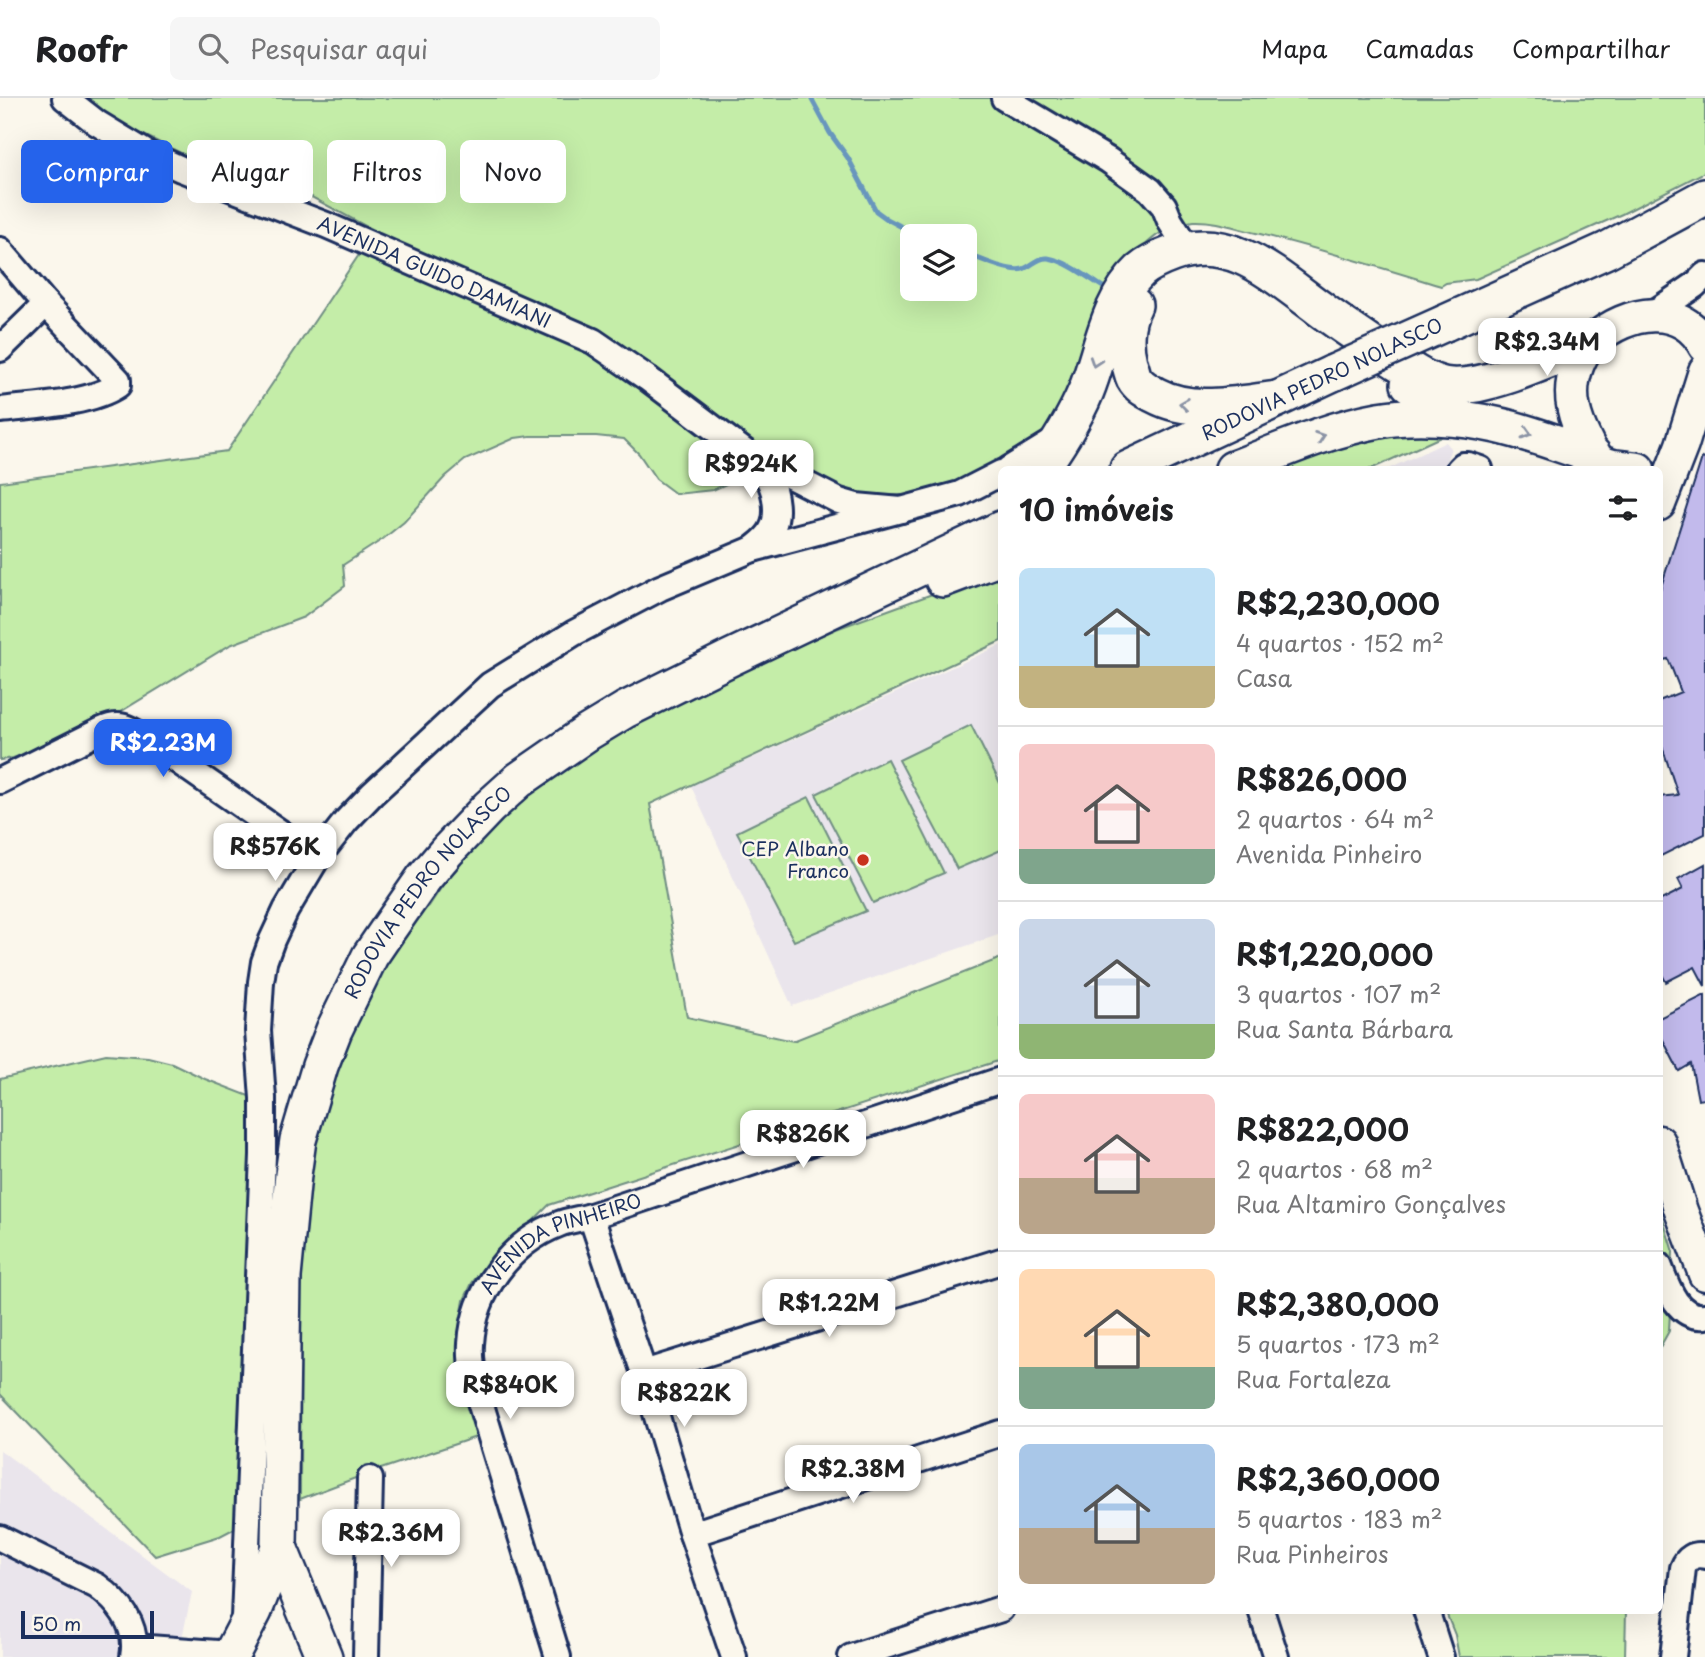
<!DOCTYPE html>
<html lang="pt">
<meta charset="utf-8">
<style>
:root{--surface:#fff;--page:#f6f6f6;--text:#202124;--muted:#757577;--line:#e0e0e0;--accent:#2563eb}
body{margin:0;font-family:"Playpen Sans",sans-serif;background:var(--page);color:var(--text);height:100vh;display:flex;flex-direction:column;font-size:26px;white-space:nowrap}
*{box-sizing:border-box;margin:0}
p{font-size:23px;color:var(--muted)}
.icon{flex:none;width:38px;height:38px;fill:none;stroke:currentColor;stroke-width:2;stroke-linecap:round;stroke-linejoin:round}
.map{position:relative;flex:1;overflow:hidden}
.sheet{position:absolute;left:998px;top:368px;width:665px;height:1148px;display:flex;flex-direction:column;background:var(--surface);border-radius:10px;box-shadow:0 7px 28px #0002}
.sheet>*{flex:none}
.banner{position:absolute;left:21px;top:42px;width:665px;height:63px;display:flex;gap:14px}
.controls{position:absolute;left:900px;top:126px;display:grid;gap:14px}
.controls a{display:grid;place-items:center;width:77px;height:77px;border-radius:10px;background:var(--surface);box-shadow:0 7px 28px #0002;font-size:35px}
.scale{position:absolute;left:21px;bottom:18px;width:133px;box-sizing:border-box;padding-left:7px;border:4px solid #1b2f5e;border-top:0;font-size:19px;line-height:24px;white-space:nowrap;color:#1b2f5e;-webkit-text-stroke:5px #fbf7ec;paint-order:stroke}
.price{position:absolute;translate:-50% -60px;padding:0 16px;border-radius:14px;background:#fff;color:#222;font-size:23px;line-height:46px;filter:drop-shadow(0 2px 4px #0008)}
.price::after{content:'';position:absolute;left:50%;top:42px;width:21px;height:16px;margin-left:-10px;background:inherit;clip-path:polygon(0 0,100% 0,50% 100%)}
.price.selected{background:var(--accent);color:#fff}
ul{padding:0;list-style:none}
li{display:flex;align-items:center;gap:21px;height:175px;padding:0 21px}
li+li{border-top:2px solid var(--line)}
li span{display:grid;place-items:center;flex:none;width:196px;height:140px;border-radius:10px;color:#555}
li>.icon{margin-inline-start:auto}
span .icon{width:84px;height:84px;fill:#fffc;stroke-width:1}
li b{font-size:30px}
h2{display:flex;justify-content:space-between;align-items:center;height:84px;padding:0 21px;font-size:30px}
.pill{padding:0 24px;border-radius:10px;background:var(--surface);box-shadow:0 7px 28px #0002;font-size:24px;line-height:63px}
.pill.selected{background:var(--accent);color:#fff}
header{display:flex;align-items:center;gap:42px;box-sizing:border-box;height:98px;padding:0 35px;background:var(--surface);border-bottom:2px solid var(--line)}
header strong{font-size:33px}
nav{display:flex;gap:38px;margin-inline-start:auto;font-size:24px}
.search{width:490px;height:63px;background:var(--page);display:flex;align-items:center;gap:18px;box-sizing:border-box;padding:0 24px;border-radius:10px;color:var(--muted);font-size:26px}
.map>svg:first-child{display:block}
.built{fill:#eae5ec}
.green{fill:#c4eda8;stroke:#708e83;stroke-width:2;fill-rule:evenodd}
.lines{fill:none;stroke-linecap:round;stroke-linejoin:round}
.stream{stroke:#6896bd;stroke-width:5}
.building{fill:#c2baec;stroke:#1b2f5e;stroke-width:2}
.minor-casing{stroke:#1b2f5e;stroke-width:30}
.major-casing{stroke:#1b2f5e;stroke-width:37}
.highway-casing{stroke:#1b2f5e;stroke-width:40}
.minor{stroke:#fbf7ec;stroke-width:24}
.major{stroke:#fbf7ec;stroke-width:32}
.highway{stroke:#fbf7ec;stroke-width:35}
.highway-bridge-casing{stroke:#1b2f5e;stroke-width:40;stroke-linecap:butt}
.highway-bridge{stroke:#fbf7ec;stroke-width:35}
.oneway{stroke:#8b93a5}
.poi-dot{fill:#c8321e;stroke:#fbf7ec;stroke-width:2.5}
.labels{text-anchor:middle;stroke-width:5;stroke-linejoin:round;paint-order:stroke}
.street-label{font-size:19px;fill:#1b2f5e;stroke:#fbf7ec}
.poi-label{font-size:19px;fill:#1b2f5e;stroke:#fbf7ec;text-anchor:end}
</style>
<header>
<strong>Roofr</strong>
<div class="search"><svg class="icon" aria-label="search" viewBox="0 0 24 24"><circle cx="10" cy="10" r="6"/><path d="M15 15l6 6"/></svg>Pesquisar aqui</div>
<nav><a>Mapa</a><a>Camadas</a><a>Compartilhar</a></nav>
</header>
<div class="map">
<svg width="1705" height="1559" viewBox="0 0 1705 1559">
<rect width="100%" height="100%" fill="#fbf7ec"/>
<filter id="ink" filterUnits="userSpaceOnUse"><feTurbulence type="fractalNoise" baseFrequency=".0143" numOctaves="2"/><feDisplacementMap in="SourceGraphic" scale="14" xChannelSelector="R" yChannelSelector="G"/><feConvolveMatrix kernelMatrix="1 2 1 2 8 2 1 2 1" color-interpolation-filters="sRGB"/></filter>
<g filter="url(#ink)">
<path class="built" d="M1446,344L1451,350L1443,371H1388Z
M1001,547V836L792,908L691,688Z
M0,1352L192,1494L178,1559H0Z"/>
<path class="green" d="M84,0H1705V74L1622,116L1476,181L1446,185L1441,188C1379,169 1318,150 1256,135C1235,130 1214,122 1193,123C1169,126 1150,140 1135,158L1057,320L1043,334L1012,360L939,394L909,397H871L840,390L797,368L787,353L752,374L713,392L676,396L656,381L639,356L624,341L596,338H530L515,340L465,362L445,379L404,424L383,441L343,467L345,488L304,519L230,547L84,636L13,660L0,662V384L227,353L375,133L306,96L220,74L117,24ZM912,138H964V191H912Z
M1387,334L1445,337L1371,371H1274Z
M1001,471V543L650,706L687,919L793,943L1001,860V962L549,1107L508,1148L483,1170L472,1185L464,1202L458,1237L459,1271L482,1337L366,1376L300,1401L301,1135L308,1067L331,951L408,824L429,808L464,755L528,692L594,644L762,563L836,531Z
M971,627L1001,687V752L957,771L899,662Z
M887,661L944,775L873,805L816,696Z
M809,699L866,813L794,843L737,734Z
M106,956L148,959L172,965L205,981L262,1003L260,1010L277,1039L266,1118L241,1427L220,1438L155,1458L0,1296V981Z
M1659,1109L1673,1154L1669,1233L1659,1251Z
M1445,1512H1626L1625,1559H1459L1455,1537Z"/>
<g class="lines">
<path class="stream" d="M811,0L830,35L848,60L876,113L887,121L919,138
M964,155C979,160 1009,175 1023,171C1032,168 1038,159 1048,160C1067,163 1087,179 1103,189"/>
</g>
<path class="building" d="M1702,360L1705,361V736L1659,759V699L1678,697L1659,639V603L1681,594L1668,561L1659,563V495Z
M1705,766V888L1695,869L1666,884L1659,871V803L1683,791L1678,781Z
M1705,897V1001L1698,1002L1691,966L1679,973L1659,934V920Z"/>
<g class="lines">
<defs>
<g id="minor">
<path id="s1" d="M65,0L97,25L148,56L181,71L326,127L593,243L647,280L749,357L839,403L856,408L901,412L960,396L1001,375"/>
<path d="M1004,0L1108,62L1150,92L1164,108L1170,123L1187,150"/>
<path d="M0,152L46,206L118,282V287C90,306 34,308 0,312"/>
<path d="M1651,217L1695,187L1705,177"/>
<path d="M0,251L46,206"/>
<path d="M752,361C757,367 765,375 769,382C776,395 779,418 772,431C768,440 760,445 753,451"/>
<path d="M1009,371L1053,344"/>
<path d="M1459,371L1463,367H1468L1480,371"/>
<path d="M0,683L102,632C123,622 131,632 149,643L317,760"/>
<path d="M591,1118L644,1275L692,1436L734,1559"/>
<path d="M1659,1167C1667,1188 1677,1221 1705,1218"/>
<path d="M644,1275L1001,1163"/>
<path d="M692,1436L1001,1335"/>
<path d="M0,1440L97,1488C120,1505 139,1528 133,1559"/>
<path d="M1261,1512L1276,1559"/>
<path d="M1426,1512L1441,1559"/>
<path d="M244,1520L263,1057V1000L258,933L261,884L264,864L272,842L286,812L317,760L346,723L372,696L490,587L574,535L660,490L753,451L901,412"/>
<path d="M135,1549L231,1556"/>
<path d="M366,1559L370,1381"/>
<path id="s2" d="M558,1559L474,1284C472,1271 470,1259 471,1246C474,1193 510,1145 559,1126C569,1122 581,1121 591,1118L1001,982"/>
<path d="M851,1559L1001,1511"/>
<path d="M1673,1559L1683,1470C1687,1460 1694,1455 1705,1458"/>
</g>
<path id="major" d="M1596,363L1613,368L1638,371
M1600,371C1589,347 1572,323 1572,295C1572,277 1580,254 1594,242C1627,213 1681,203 1705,248
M1659,406L1682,347L1705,273
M1659,1044L1681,1113L1705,1176"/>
<g id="highway">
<path d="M1134,207C1125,224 1124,246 1129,265C1131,269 1132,276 1134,280C1139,289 1146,292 1155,297C1192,317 1237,306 1277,301"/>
<path d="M1445,225L1607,152L1705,99"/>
<path d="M1409,286L1460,320"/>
<path d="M1040,371C1056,351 1076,317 1086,293C1102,254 1107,204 1140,173C1149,165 1161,160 1172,156C1230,134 1275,178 1319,210C1343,228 1368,244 1393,261C1411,272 1429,286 1450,288C1489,291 1554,259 1592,244"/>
<path d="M1128,371L1333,275"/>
<path d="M1233,371C1280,353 1329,331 1379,322C1414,316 1461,319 1496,327C1529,334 1560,347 1593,357"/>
<path d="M943,481L1001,459"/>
<path d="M279,1449L324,1559"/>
<path id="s3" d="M230,1559L254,1513L279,1449L283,1179L293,1077L298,1042L320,968L334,932L370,858L387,833L424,780L447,753L489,709L519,682L587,635L625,612L730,560L1001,431"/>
</g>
</defs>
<use href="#minor" class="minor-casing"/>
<use href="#major" class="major-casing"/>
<use href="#highway" class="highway-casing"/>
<use href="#minor" class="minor"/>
<use href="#major" class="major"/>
<use href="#highway" class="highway"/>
<defs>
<path id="highway-bridge" d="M1333,275L1445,225"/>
</defs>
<use href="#highway-bridge" class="highway-bridge-casing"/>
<use href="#highway-bridge" class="highway-bridge"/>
</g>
<defs><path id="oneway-chevron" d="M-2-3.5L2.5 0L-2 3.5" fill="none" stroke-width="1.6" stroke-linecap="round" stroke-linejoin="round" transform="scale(1.75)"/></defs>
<g class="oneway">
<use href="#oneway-chevron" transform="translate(1095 264) rotate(108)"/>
<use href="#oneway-chevron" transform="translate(1184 306) rotate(-172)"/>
<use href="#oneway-chevron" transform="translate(1527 335) rotate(16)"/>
<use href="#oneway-chevron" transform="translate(1320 339) rotate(-19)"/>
</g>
</g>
<circle class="poi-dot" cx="863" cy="762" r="7"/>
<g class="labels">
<g class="street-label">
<text dy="7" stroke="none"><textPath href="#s1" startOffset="410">AVENIDA GUIDO DAMIANI</textPath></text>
<text transform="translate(1322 281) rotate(-25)" y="7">RODOVIA PEDRO NOLASCO</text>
<text dy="7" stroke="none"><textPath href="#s3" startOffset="812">RODOVIA PEDRO NOLASCO</textPath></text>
<text dy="7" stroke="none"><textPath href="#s2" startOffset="474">AVENIDA PINHEIRO</textPath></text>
</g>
<g class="poi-label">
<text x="849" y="758">CEP Albano<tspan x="849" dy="22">Franco</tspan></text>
</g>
</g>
</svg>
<div class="controls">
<a><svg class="icon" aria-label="layers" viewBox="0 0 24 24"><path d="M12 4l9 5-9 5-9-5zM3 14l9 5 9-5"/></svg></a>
</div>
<div class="scale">50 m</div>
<b class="price" style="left:1547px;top:280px">R$2.34M</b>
<b class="price" style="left:751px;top:402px">R$924K</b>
<b class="price selected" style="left:163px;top:681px">R$2.23M</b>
<b class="price" style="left:275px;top:785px">R$576K</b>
<b class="price" style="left:803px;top:1072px">R$826K</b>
<b class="price" style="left:829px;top:1241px">R$1.22M</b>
<b class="price" style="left:510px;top:1323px">R$840K</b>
<b class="price" style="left:684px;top:1331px">R$822K</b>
<b class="price" style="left:853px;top:1407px">R$2.38M</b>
<b class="price" style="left:391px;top:1471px">R$2.36M</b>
<div class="banner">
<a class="pill selected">Comprar</a>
<a class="pill">Alugar</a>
<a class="pill">Filtros</a>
<a class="pill">Novo</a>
</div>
<section class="sheet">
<h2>10 imóveis<svg class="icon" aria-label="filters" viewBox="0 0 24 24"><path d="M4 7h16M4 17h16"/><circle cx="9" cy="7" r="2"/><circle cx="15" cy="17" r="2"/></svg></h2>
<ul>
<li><span style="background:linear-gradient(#bfe0f5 70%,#c2b280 0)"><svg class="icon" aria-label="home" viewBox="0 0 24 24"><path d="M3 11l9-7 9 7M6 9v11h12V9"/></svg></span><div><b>R$2,230,000</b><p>4 quartos · 152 m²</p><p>Casa</p></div></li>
<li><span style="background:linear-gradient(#f6c9c9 75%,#7fa58c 0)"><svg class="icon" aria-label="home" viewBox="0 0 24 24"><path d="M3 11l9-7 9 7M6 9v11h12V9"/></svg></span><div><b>R$826,000</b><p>2 quartos · 64 m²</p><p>Avenida Pinheiro</p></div></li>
<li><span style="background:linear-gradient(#c9d6e8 75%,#8fb573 0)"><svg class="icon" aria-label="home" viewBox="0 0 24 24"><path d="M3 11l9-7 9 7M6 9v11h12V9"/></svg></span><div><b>R$1,220,000</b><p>3 quartos · 107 m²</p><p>Rua Santa Bárbara</p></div></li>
<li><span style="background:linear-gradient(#f6c9c9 60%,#b9a48a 0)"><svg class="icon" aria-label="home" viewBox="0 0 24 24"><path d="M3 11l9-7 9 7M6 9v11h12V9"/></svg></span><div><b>R$822,000</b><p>2 quartos · 68 m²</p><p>Rua Altamiro Gonçalves</p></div></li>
<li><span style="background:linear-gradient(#ffd9b3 70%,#7fa58c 0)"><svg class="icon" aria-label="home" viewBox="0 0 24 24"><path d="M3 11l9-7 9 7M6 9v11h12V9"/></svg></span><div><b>R$2,380,000</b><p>5 quartos · 173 m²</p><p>Rua Fortaleza</p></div></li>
<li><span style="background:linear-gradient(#a9c7e8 60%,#b9a48a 0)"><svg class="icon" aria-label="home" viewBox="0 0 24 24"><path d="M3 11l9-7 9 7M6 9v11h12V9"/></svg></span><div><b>R$2,360,000</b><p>5 quartos · 183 m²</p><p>Rua Pinheiros</p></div></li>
</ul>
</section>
</div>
